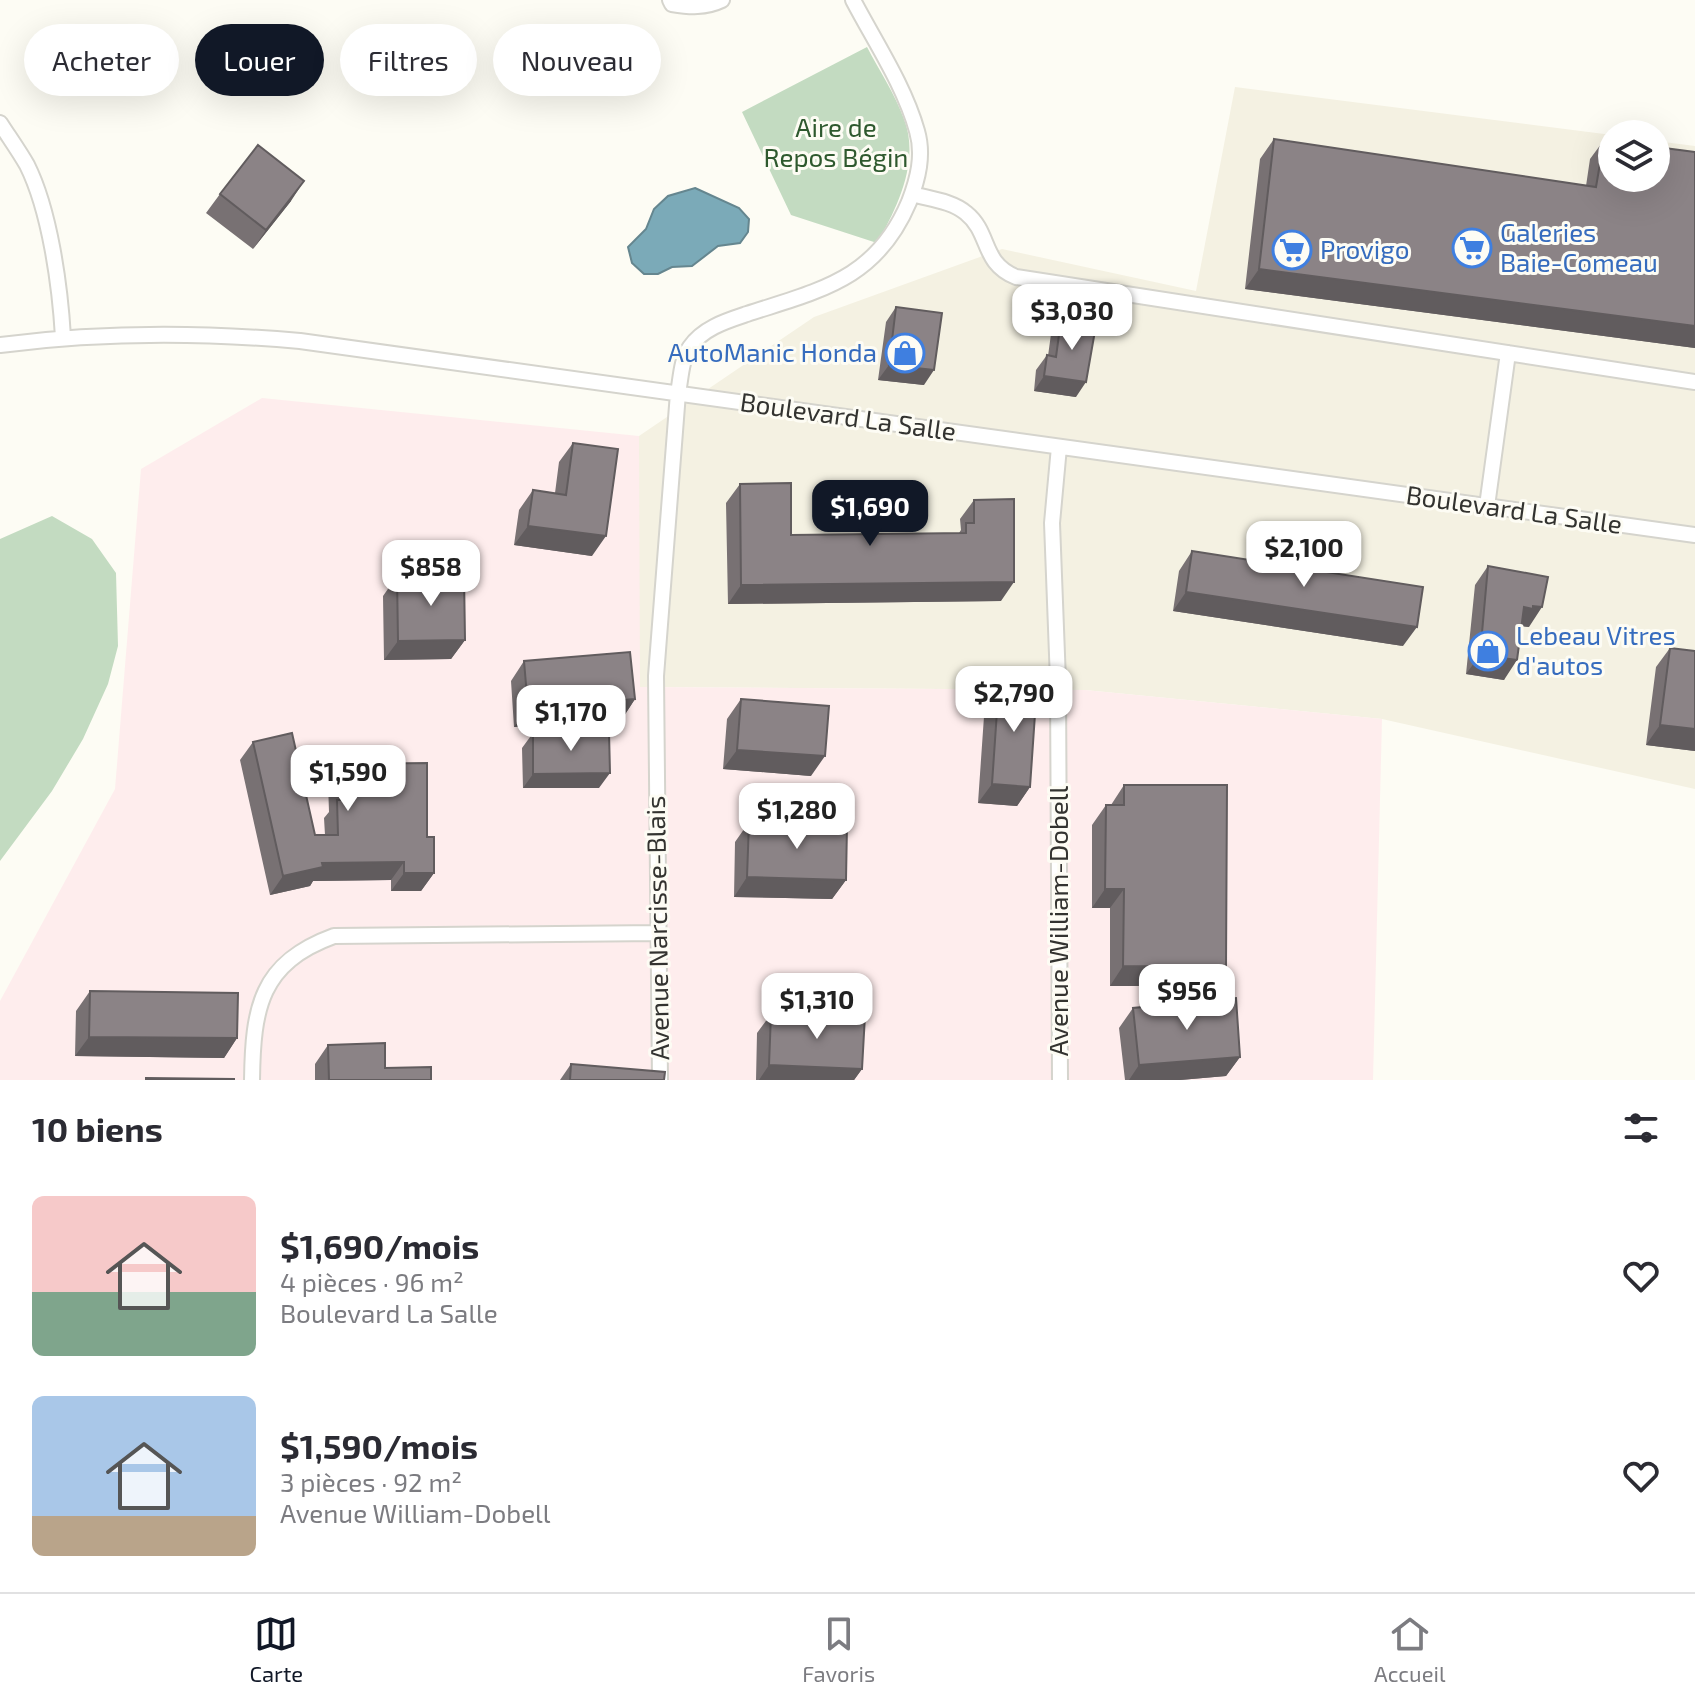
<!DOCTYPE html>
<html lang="fr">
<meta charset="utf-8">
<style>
:root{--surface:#fff;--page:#f7f7f7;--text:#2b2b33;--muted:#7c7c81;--line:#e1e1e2;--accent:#111827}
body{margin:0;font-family:"Exo 2",sans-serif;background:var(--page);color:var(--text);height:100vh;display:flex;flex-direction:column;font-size:30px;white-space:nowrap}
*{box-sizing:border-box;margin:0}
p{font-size:26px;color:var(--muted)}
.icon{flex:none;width:44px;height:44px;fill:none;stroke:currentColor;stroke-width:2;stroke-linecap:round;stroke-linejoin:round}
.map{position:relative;height:1080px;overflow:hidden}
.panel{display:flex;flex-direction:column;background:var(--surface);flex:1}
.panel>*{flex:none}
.guide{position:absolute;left:24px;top:24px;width:800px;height:72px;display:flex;gap:16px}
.tools{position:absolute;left:1598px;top:120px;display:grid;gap:16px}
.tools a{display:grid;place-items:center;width:72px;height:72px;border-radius:50%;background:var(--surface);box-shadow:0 8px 32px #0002;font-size:40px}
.price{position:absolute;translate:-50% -68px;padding:0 18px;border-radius:16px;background:#fff;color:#222;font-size:26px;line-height:52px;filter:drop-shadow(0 2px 4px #0008)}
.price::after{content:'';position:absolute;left:50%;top:48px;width:24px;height:18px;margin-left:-12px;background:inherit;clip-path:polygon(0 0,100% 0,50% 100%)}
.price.current{background:var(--accent);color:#fff}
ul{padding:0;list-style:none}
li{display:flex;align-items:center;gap:24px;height:200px;padding:0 32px}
li span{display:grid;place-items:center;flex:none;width:224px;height:160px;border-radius:12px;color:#555}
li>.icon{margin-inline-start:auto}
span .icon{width:96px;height:96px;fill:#fffc;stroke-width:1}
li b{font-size:34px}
h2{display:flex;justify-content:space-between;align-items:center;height:96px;padding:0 32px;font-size:34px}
.pill{padding:0 28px;border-radius:36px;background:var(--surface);box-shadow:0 8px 32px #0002;font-size:28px;line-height:72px}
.pill.current{background:var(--accent);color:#fff}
.menu{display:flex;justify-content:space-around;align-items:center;height:112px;border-top:2px solid var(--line);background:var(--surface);font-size:22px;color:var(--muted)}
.menu a{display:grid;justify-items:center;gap:4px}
.menu .current{color:var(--accent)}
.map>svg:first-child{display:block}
.built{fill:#f4f1e2}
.industrial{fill:#feeded}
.green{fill:#c3dbc1}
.water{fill:#7baab8;stroke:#65868f;stroke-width:2}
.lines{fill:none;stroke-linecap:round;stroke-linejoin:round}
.minor-casing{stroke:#d5d4cd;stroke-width:18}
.minor{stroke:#fff;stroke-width:14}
.wall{fill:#787173}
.shaded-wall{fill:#615c5e}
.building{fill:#8b8386;stroke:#615c5e;stroke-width:2}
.labels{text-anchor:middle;stroke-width:6;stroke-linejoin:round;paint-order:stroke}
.park-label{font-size:26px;fill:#2e592e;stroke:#fdfcf4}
.shop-label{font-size:26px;fill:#366cbe;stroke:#fdfcf4;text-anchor:start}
.street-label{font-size:26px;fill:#333330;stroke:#fdfcf4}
</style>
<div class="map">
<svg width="1695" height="1080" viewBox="0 0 1695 1080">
<rect width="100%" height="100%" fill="#fdfcf4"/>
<path class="built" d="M1235,87L1612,135V178H1656V141L1695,146V789L1382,719L1085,690L639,687V436L814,317L1002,249L1196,291Z"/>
<path class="industrial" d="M262,398L639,436L640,687L1085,690L1382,719L1373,1080H0V1001L115,789L141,469Z"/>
<path class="green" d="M867,47C879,70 895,94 904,119C920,160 898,207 877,243L791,215L742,112Z
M52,516L92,539L116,573L118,646L108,684L83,739L52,791L0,861V539Z"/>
<path class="water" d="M695,188L739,208L749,219L748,232L740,243L718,246L692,266L672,267L658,274H644L632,263L628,247L646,229L654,209L668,196Z"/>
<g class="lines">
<defs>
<path id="minor" d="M670,0L672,4C690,7 705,8 722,0
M0,123C9,137 19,151 27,165C50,211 60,286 63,337
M912,194C930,199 952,201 966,213C991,233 981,263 1016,277L1695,382
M0,345C100,332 199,332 300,341L1695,535
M1059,447L1052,523L1058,681L1060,1080
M1487,506L1508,353
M252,1080C253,1008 260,963 334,936L658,933
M660,1080L656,676L678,393C681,378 681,360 690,347C703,328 726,321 747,314C820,290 876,280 909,202C918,179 924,155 917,131C904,85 875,42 853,0"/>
</defs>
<use href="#minor" class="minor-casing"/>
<use href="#minor" class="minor"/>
</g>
<path class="wall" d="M1274,139L1586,186L1590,159L1604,140L1695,152V348L1245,289L1260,159Z
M220,194L291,201L253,249L206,213Z
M896,307L924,385L878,380L886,322Z
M1061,320L1076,397L1034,391L1036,370L1047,355L1048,356L1051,334Z
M573,443L592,556L514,545L519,510L533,490L555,493L559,462Z
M740,484L791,535L959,533L961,530L960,519L974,500L1001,601L728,604L726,503Z
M1192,551L1403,646L1173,611L1179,571Z
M1488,566L1529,627L1522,626L1504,680L1466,674L1475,585Z
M397,576L465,640L451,659L384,660L383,596Z
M1670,648L1695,651V751L1646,745L1656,667Z
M524,661L635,699L622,719L514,727L511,681Z
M999,682L1030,787L1017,806L978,803L985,702Z
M741,699L811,776L723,769L727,719Z
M533,733L599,788H523L522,748Z
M253,742L315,835H325L324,818L329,812L328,782L341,764L427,837L434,873L421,891H391V880L313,881L310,886L270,895L240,760Z
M1124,785L1213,986H1110V908H1092V825L1106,805H1111Z
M749,822L846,880L832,899L734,897L735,842Z
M90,991L237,1038L224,1058L75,1056L76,1011Z
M1133,1008L1240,1057L1226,1076L1180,1080H1125L1119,1028Z
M771,1014L862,1069L854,1080H756L757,1033Z
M328,1045L385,1068L431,1080H315V1064Z
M571,1064L664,1080H560Z"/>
<path class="shaded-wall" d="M304,181L291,201L253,249L266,230Z
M1259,269L1695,326V348L1245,289Z
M889,365L934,370L924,385L878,380Z
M1044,376L1086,382L1076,397L1034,391Z
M528,526L606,536L592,556L514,545Z
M1014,582L1001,601L728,604L741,585Z
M1186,592L1417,627L1403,646L1173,611Z
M1533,606L1542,607L1529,627L1521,626L1524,607Z
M465,640L451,659L384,660L398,641Z
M1480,655L1517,660L1504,680L1466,674Z
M635,699L622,719L514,727L528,708Z
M1660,725L1695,729V751L1646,745Z
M737,750L825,756L811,776L723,769Z
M610,773L599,788H523L533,774Z
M992,784L1030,787L1017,806L978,803Z
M404,862L391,880L313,881L310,886L270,895L283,876L322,863Z
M404,873H434L421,891H391Z
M747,877L846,880L832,899L734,897Z
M1105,889H1124L1110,908H1092Z
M1123,966L1226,967L1213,986H1110Z
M89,1037L237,1038L224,1058L75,1056Z
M1240,1057L1226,1076L1180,1080H1129L1139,1065Z
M769,1065L862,1069L854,1080H759Z"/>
<path class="building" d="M1274,139L1596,187L1604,140L1612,141V178H1656V147L1695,152V326L1259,269Z
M258,145L304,181L266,230L220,194Z
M896,307L942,313L934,370L889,365Z
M1061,320L1096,325L1086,382L1044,376L1047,355L1056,357Z
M573,443L618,449L606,536L528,526L533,490L566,495Z
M791,483V535L966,533V523H974V500L1014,499V582L741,585L740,484Z
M1192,551L1423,587L1417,627L1186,592Z
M1488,566L1548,577L1542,607L1533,606V609L1524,607L1517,660L1480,655Z
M464,575L465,640L398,641L397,576Z
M1670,648L1695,651V729L1660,725Z
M630,652L635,699L528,708L524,661Z
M999,682L1037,685L1030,787L992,784Z
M741,699L829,706L825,756L737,750Z
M609,732L610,773L533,774V733Z
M292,733L315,835H338L337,800H342L341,764L427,763V837H434V873H404V862L322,863L323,867L283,876L253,742Z
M1124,785H1227L1226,967L1123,966L1124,889H1105L1106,805H1124Z
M749,822L847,825L846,880L747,877Z
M90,991L238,993L237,1038L89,1037Z
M1236,998L1240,1057L1139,1065L1133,1008Z
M771,1014L865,1015L862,1069L769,1065Z
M385,1043V1068L431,1067V1080H329L328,1045Z
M571,1064L665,1072L664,1080H570Z
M146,1078L234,1079V1080H146Z"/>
<defs>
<symbol id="supermarket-ring" viewBox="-11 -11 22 22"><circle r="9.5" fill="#fdfcf4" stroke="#3f7fe0" stroke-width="1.5"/><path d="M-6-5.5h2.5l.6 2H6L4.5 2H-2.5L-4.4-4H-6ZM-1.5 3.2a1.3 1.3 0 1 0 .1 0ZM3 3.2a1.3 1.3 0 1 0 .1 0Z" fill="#3f7fe0"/></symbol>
<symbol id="shop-ring" viewBox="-11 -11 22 22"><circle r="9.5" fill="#fdfcf4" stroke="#3f7fe0" stroke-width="1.5"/><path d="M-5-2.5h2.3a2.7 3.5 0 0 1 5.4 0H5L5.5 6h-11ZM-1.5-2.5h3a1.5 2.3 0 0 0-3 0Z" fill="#3f7fe0"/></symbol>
</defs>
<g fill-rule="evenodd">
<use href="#supermarket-ring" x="1450" y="226" width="44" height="44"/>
<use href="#supermarket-ring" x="1270" y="228" width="44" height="44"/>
<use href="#shop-ring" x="883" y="331" width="44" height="44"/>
<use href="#shop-ring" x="1466" y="629" width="44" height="44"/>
</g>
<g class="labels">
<g class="park-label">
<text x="836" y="137">Aire de<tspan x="836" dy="30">Repos Bégin</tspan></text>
</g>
<g class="shop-label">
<text x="1500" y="242">Galeries<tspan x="1500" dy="30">Baie-Comeau</tspan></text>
<text x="1320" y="259">Provigo</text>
<text x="877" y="362" text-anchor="end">AutoManic Honda</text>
<text x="1516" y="645">Lebeau Vitres<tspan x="1516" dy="30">d'autos</tspan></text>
</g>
<g class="street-label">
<text transform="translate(848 417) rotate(8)" y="9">Boulevard La Salle</text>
<text transform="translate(1514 510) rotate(8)" y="9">Boulevard La Salle</text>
<text transform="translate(1059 921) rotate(-90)" y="9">Avenue William-Dobell</text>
<text transform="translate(658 928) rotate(-91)" y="9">Avenue Narcisse-Blais</text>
</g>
</g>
</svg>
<div class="tools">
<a><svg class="icon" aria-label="layers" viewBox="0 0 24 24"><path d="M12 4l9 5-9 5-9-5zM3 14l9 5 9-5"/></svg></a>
</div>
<b class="price" style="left:1072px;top:352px">$3,030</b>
<b class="price current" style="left:870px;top:548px">$1,690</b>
<b class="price" style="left:1304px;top:589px">$2,100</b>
<b class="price" style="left:431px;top:608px">$858</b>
<b class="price" style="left:1014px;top:734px">$2,790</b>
<b class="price" style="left:571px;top:753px">$1,170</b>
<b class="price" style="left:348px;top:813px">$1,590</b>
<b class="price" style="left:797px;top:851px">$1,280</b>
<b class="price" style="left:1187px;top:1032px">$956</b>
<b class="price" style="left:817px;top:1041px">$1,310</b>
<div class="guide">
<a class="pill">Acheter</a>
<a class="pill current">Louer</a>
<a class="pill">Filtres</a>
<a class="pill">Nouveau</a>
</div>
</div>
<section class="panel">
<h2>10 biens<svg class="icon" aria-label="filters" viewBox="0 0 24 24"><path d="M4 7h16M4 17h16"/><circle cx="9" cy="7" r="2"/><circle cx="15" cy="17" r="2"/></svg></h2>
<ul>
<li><span style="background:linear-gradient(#f6c9c9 60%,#7fa58c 0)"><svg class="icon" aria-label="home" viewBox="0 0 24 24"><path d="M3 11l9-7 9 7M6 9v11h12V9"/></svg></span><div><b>$1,690/mois</b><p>4 pièces · 96 m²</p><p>Boulevard La Salle</p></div><svg class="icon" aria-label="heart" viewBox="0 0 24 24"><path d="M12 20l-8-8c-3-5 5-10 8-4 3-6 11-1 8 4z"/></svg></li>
<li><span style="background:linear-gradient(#a9c7e8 75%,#b9a48a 0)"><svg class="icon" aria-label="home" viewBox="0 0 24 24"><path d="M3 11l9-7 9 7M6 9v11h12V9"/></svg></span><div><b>$1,590/mois</b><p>3 pièces · 92 m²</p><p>Avenue William-Dobell</p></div><svg class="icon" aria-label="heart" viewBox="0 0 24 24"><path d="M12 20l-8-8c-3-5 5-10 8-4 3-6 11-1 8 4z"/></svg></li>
</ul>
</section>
<nav class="menu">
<a class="current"><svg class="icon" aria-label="map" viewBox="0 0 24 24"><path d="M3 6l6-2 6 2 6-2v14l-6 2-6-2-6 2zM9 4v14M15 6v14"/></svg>Carte</a>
<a><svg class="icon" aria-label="saved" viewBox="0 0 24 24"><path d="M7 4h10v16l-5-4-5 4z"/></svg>Favoris</a>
<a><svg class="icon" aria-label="home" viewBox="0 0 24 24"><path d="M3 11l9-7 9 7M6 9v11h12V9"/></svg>Accueil</a>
</nav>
